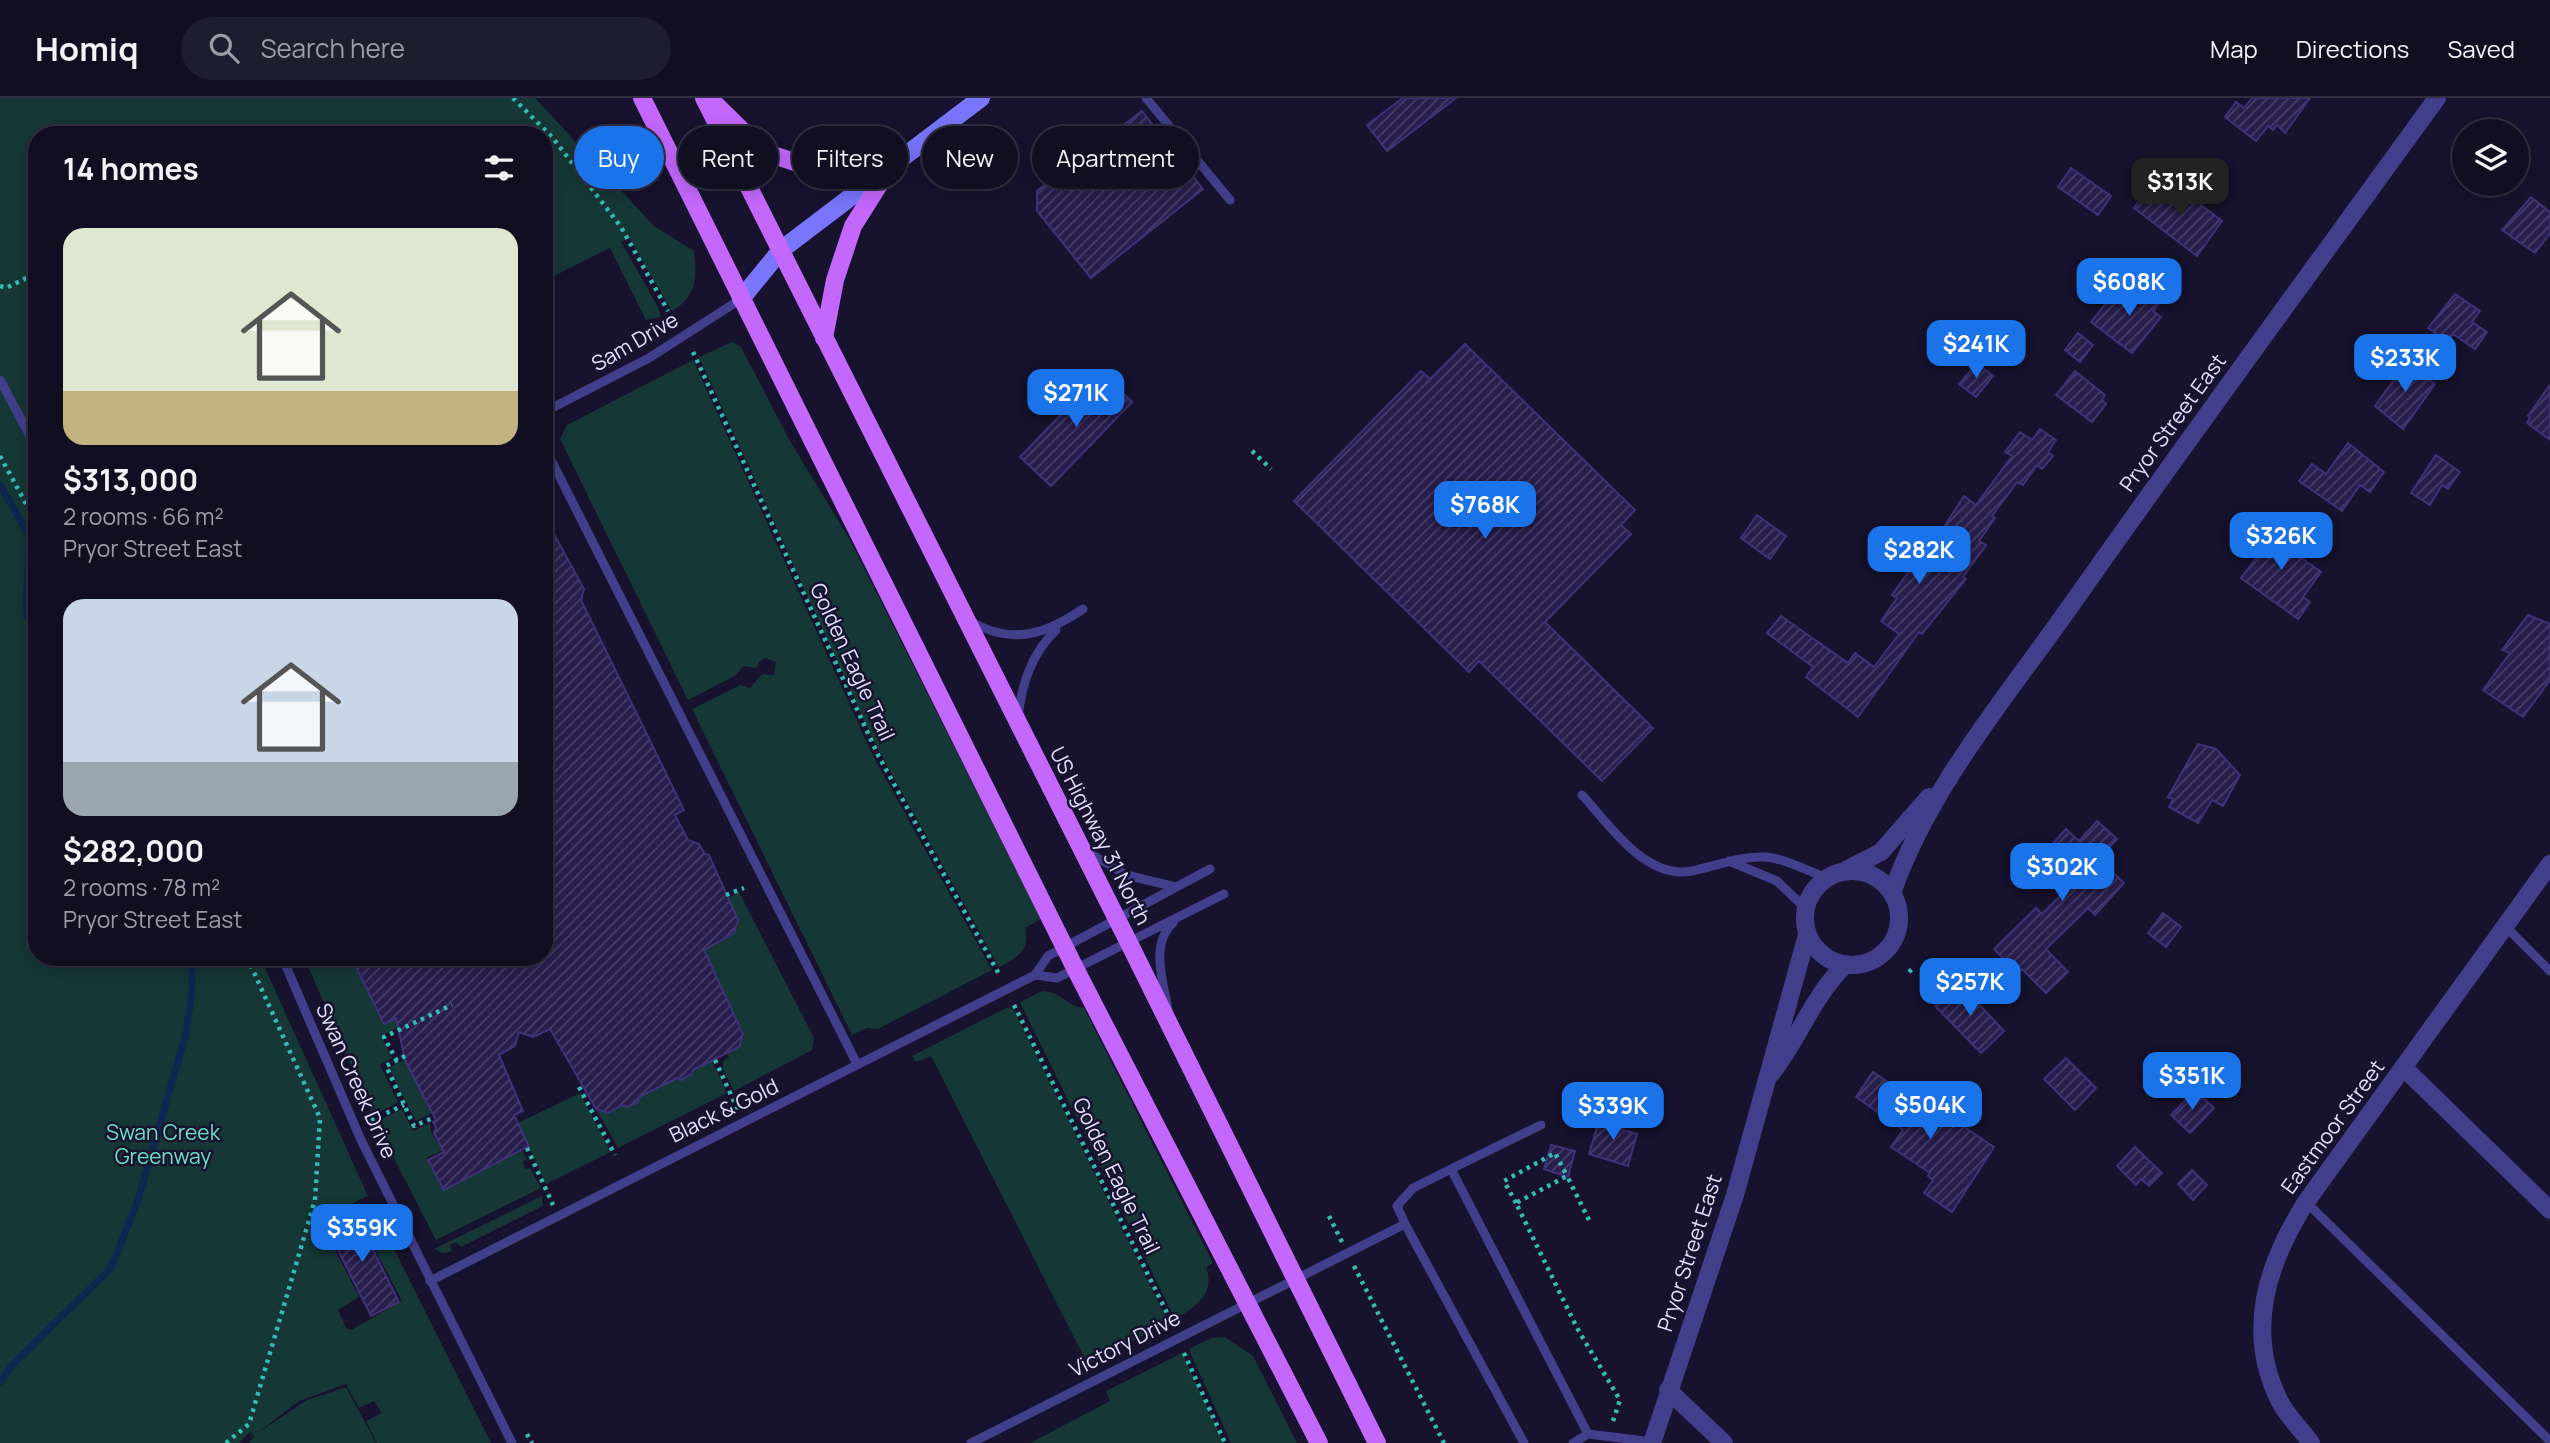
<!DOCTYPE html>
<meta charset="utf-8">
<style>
:root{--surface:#110e22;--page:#1e1c2f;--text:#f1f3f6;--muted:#9c9ca5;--line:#302e40;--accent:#1a73e8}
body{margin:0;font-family:Manrope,sans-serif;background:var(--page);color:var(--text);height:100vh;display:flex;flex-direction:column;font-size:26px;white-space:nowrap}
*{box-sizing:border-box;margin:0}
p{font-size:23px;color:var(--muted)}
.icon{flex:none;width:38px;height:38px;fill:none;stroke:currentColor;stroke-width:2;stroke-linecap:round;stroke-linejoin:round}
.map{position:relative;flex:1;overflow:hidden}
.sheet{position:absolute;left:28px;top:28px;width:525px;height:840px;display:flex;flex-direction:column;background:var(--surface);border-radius:28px;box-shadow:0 4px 18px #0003,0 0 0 2px var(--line)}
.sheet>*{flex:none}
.guide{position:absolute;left:574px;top:28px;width:665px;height:63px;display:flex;gap:14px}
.controls{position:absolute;left:2452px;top:21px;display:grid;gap:14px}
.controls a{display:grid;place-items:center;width:77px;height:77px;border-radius:50%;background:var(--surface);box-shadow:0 4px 18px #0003,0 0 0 2px var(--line);font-size:35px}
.price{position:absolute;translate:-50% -60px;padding:0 16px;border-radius:14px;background:var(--accent);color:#fff;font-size:23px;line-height:46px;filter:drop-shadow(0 2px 4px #0008)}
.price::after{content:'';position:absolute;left:50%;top:42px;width:21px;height:16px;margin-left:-10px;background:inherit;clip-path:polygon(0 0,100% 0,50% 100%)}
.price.current{background:#222;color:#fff}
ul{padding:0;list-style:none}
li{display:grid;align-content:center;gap:14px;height:371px;padding:0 35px}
li span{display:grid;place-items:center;height:217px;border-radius:21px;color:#555}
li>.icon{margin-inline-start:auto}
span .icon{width:126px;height:126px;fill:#fffc;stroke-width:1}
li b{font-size:30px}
h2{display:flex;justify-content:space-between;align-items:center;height:84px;padding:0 35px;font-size:30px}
.tag{padding:0 24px;border-radius:32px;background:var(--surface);box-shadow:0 4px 18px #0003,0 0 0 2px var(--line);font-size:24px;line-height:63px}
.tag.current{background:var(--accent);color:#fff}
header{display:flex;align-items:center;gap:42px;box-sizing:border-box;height:98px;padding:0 35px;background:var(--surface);border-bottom:2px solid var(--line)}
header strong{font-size:33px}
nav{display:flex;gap:38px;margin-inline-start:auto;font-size:24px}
.search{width:490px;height:63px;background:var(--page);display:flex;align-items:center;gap:18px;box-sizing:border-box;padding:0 24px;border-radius:38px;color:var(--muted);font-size:26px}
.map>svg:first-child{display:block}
.green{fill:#153735}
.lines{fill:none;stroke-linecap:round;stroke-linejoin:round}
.stream{stroke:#0e2650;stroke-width:7}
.building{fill:url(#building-hatch);stroke:#3f3179;stroke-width:2}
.path{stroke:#33beb5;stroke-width:4.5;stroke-dasharray:3.5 5;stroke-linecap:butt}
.service{stroke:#413e8b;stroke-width:9}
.minor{stroke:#413e8b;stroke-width:18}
.tertiary{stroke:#413e8b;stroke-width:18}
.secondary{stroke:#7976fd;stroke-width:18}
.primary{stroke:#c467fd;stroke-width:18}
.labels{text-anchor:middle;stroke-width:5;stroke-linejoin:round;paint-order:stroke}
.street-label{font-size:21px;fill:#e2deff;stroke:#17122d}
.park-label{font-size:21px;fill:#69e0c2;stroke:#17122d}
</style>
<header>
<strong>Homiq</strong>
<div class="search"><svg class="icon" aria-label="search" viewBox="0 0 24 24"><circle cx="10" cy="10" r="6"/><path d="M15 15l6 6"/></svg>Search here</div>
<nav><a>Map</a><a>Directions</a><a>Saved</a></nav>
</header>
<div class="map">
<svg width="2550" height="1345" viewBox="0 0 2550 1345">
<defs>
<pattern id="building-hatch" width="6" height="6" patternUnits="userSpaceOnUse" patternTransform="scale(1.75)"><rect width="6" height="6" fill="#281e4d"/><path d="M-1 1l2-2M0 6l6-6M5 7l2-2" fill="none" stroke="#473e68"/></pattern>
</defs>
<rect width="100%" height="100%" fill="#17122d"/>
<path class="green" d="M0,0H535L654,128L694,153C697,178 697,199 672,213L629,140L621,144L658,209L661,219L646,222L610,150L544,183V37H37V859H260L368,1098L317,1122L315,1134L324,1130L359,1199L338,1212L346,1230L351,1232L402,1203L358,1119L374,1111L491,1345H377L366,1323L382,1315L374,1303L359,1310L346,1286L299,1303L256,1336L307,1302L346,1289L376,1345H249L254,1338L250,1334L239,1345H0Z
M732,244L741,249L790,343L850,442L1041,821L1025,830C1030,853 1018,859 999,869L873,642L699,259Z
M693,262L873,658L992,872L878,931L867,930L852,937L692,611L740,587L750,590L762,576L774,577L776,564L765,560L759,564L757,570L744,568L735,578L688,602L560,341L567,327Z
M739,794L814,940L812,952L734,993L723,971V963L729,959L727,955L739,949L743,936L719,888L720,884L701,852C716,842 731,843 738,822L727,800Z
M304,859H351L384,925L434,901L438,909L381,938L392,960L380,967L398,1004L373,1018Z
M1042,893C1061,893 1068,909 1084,910L1213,1165L1206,1169C1216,1196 1195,1209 1175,1221L1020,904Z
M1008,909L1014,912L1167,1222L1166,1226L1078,1271L1074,1266L1084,1259L931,958L916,964L912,958Z
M405,962L432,1015L416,1023L388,970Z
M712,963L727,995L618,1050L596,1011L608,1015L622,1007L627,1009L637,1004L639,999L677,980L682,982L692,976L693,972Z
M580,995L611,1054L546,1086L518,1025Z
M402,1011L413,1033L430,1025L431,1034L443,1052L426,1060L444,1092L522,1052L527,1061L522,1064L526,1071L530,1070L541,1090L436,1142L375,1024Z
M542,1098L543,1108L461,1149L456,1144L450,1147L452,1153L443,1155L434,1151Z
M1225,1239L1253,1258L1297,1345H1231L1190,1254V1250L1212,1240Z
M1182,1255L1224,1345H1030L1110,1303L1106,1293Z"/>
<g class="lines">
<path class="stream" d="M0,387L29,437L26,516L37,534
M0,1284L12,1267L111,1170L138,1102L185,939L192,894V859"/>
</g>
<path class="building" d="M1403,0H1456L1387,53L1367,27Z
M2252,0H2310L2285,35L2277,27L2273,32L2268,28L2256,43L2225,19L2236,4L2244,10Z
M1142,13L1203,91L1091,180L1037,113V93Z
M2071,70L2111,98L2098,117L2058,89Z
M2175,87L2222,123L2197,158L2134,110L2148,90L2164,102Z
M2531,99L2550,114V135L2535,155L2502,132Z
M2145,188L2163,201L2153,213L2161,219L2132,255L2091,224L2115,194L2131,206Z
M2455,196L2480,213L2472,224L2487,234L2475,251L2453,236L2448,243L2428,230Z
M2078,235L2093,247L2080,264L2065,252Z
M1465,246L1635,412L1621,427L1631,436L1545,524L1653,630L1602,683L1479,563L1469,574L1294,403L1421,273L1430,281Z
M2409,261L2428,275L2425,279L2435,286L2403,331L2375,308Z
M1977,265L1993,278L1976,299L1959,286Z
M2075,273L2105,297L2102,302L2106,306L2092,324L2056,297Z
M1102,274L1132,304L1051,388L1020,359Z
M2550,287V342L2527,325L2530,320L2528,318Z
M2040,331L2056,342L2048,354L2053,358L2042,371L2037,367L2023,387L2017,384L1992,418L1995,420L1979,443L1986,447L1963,479L1966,481L1922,536L1919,534L1858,619L1806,579L1813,569L1767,535L1781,518L1848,565L1855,555L1874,569L1899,536L1881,523L1897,500L1892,497L1924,452L1927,455L1964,398L1976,407L2012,358L2005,354L2020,334L2032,342Z
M2348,345L2384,374L2370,394L2360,387L2342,413L2299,383L2312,366L2326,376Z
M2436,357L2460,374L2448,391L2442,387L2430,407L2411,395Z
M1757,417L1786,438L1770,461L1741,440Z
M544,418L584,491L581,502L684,712L675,717L688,742L699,746L705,756L709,757L738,822L734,835L704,852L743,936L739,949L693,972L692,976L681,982L677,980L639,999L638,1004L627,1009L622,1007L608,1015L596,1011L550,931L533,939L519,934L515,948L499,957L523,1013L514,1017L529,1048L444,1092L428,1062L444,1054L434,1035L436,1030L433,1024L436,1022L405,962L396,920L384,926L351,859H544Z
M2266,426L2299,450L2295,455L2321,474L2303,499L2310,504L2298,521L2241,480L2262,452L2253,445Z
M2528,517L2550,526V582L2523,619L2483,592L2510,555L2502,552Z
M2198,646L2216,651L2240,677L2223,708L2212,702L2198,725L2169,709L2173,701L2168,699Z
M2097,723L2117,741L2099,761L2124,785L2095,817L2088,810L2046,851L2068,874L2046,895L2022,871L2018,876L1994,851L2036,810L2042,816L2067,791L2037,763L2066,731L2079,743Z
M2163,815L2181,829L2166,849L2148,835Z
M1959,885L2004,933L1981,955L1935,908Z
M2066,960L2096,990L2075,1012L2044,981Z
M1873,974L1953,1028L1957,1024L1994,1049L1952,1114L1924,1095L1933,1082L1928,1078L1930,1075L1891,1049L1903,1032L1856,999Z
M2195,992L2214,1010L2190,1035L2171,1017Z
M1601,1016L1620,1022L1617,1030L1637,1036L1628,1068L1589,1056Z
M1551,1047L1575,1053L1568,1079L1544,1071Z
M2135,1049L2162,1075L2149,1088L2141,1081L2136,1087L2117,1068Z
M2192,1072L2207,1087L2193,1102L2178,1086Z
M354,1114L399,1204L371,1218L326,1128Z"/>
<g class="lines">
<path class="path" d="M513,0L552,39L621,129L668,213
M0,188L6,190L37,175
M693,254L878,657L1000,878
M1252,353L1271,371
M0,358L37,426
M726,797L744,790
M1909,874L1913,870
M1014,907L1172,1225
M405,958L386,968L414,1028L435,1019
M715,962L738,1012
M397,963L384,939L452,907
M579,989L615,1057
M371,1022L404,1007
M527,1050L553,1107
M1516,1105L1504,1083L1555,1055L1567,1078
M1329,1118L1342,1144
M1589,1122L1567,1078L1516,1105L1577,1230L1620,1302L1612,1326
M1354,1168L1444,1345
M1184,1255L1225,1345
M527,1336L532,1345
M226,1345L249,1326L315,1102L320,1020L247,859"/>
<path class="service" d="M1146,0L1230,102
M0,282L37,351
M544,309L552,310L649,260L741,201
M544,348L857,966
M970,523C1012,548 1046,536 1083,511
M1018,619C1022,586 1031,556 1056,532
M1582,697C1609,726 1645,782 1692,773C1716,768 1740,758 1765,759C1784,760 1808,773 1826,780
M1088,754L1126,777L1176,789
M1729,763L1777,783L1805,810
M2505,828L2550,873
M282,859L361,1042L512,1345
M1035,877L1057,880L1224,796
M1168,911C1163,884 1150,846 1173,825
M1451,1071L1541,1027
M2306,1104L2550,1343
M1405,1126L1397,1108L1413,1090L1451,1071L1588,1336
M430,1183L1035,877L1048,858L1210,771
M971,1345L1405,1126L1524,1345
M1573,1345L1588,1336L1653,1344"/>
<path class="minor" d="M2403,969L2550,1112
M1668,1292L1724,1345
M2311,1345C2301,1331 2286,1317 2279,1302C2245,1232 2267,1166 2306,1104L2550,766"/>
<path class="tertiary" d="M1846,772L1881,754L1929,699
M1805 820a47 47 0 1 1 94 0a47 47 0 1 1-94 0Z
M1892,795C1930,687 2009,596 2074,503C2193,334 2316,167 2437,0
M1771,976C1799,941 1812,899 1845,867
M1652,1345L1735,1097L1807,837"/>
<path class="secondary" d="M741,201L781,152L981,0"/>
<path class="primary" d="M642,0L1076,872L1319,1345
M704,0L1129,845L1377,1345
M710,1L764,54L822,73L889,71
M824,240L835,182L853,128L889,71"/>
</g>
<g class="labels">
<g class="street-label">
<text transform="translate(635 244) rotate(-30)" y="7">Sam Drive</text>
<text transform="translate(2173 325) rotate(-54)" y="7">Pryor Street East</text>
<text transform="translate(852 564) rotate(65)" y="7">Golden Eagle Trail</text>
<text transform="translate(1100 738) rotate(63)" y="7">US Highway 31 North</text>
<text transform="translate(356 983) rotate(66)" y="7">Swan Creek Drive</text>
<text transform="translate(724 1013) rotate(-26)" y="7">Black &amp; Gold</text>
<text transform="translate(2333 1029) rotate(-54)" y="7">Eastmoor Street</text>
<text transform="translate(1116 1078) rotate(64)" y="7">Golden Eagle Trail</text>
<text transform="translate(1690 1155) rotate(-72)" y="7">Pryor Street East</text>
<text transform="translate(1125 1246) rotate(-27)" y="7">Victory Drive</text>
</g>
<g class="park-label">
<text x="163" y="1042">Swan Creek<tspan x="163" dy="24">Greenway</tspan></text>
</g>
</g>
</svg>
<div class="controls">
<a><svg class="icon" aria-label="layers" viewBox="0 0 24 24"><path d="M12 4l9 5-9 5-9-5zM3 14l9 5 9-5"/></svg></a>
</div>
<b class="price current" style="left:2180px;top:120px">$313K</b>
<b class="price" style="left:2129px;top:220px">$608K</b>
<b class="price" style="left:1976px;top:282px">$241K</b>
<b class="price" style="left:2405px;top:296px">$233K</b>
<b class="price" style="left:1076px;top:331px">$271K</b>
<b class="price" style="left:1485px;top:443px">$768K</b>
<b class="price" style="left:2281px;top:474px">$326K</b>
<b class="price" style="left:1919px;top:488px">$282K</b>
<b class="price" style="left:2062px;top:805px">$302K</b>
<b class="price" style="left:1970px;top:920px">$257K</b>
<b class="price" style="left:2192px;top:1014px">$351K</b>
<b class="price" style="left:1930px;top:1043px">$504K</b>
<b class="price" style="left:1613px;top:1044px">$339K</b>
<b class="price" style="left:362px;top:1166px">$359K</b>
<div class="guide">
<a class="tag current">Buy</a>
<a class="tag">Rent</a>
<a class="tag">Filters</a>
<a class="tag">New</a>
<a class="tag">Apartment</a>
</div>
<section class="sheet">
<h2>14 homes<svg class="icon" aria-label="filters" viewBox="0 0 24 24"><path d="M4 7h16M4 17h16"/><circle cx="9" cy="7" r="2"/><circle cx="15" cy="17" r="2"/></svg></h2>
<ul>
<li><span style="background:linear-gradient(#dfe7d0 75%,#c2b280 0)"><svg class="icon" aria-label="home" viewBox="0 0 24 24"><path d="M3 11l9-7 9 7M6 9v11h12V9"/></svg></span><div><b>$313,000</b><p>2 rooms · 66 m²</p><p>Pryor Street East</p></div></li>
<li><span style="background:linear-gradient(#c9d6e8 75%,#9aa5b1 0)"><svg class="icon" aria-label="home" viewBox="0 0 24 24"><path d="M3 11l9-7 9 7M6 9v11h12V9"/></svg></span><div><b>$282,000</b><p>2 rooms · 78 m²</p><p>Pryor Street East</p></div></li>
</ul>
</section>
</div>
